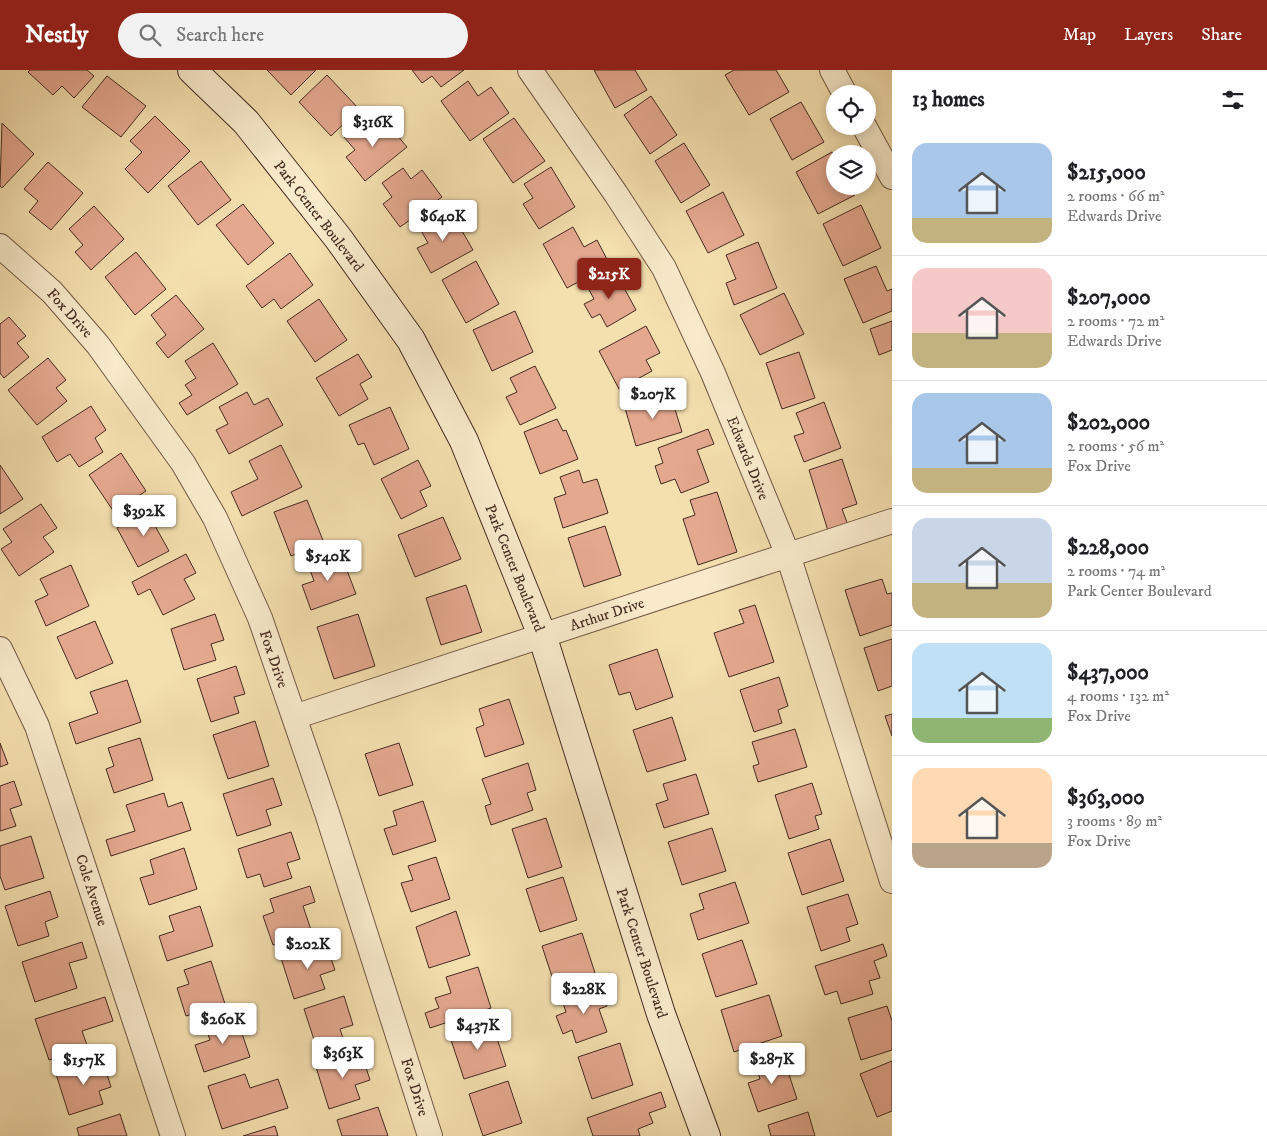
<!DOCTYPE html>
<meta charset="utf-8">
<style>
:root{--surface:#fff;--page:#f2f2f2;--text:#202124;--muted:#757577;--line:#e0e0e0;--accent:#8f2418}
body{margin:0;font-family:"IM FELL DW Pica",serif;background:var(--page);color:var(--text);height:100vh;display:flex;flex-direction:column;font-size:19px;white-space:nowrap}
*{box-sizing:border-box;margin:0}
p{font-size:16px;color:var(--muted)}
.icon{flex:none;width:28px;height:28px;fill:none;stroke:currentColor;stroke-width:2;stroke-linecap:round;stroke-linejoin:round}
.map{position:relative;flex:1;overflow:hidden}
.panel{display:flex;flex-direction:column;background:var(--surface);width:375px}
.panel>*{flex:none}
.fabs{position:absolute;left:826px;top:15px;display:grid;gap:10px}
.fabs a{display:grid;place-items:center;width:50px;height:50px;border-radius:50%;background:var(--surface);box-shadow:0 2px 12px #0003;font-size:25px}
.price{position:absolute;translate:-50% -42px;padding:0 11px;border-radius:5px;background:#fff;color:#222;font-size:16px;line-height:32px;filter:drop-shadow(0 1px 2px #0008)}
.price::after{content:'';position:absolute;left:50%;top:30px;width:15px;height:11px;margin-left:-8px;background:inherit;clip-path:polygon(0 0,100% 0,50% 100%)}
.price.active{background:var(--accent);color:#fff}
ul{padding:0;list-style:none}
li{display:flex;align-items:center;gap:15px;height:125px;padding:0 20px}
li+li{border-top:1px solid var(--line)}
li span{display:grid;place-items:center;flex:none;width:140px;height:100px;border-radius:15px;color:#555}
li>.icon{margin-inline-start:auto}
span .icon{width:60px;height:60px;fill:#fffc;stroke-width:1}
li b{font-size:21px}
h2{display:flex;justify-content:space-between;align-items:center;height:60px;padding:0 20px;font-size:21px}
header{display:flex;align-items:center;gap:30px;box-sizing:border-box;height:70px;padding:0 25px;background:var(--accent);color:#fff}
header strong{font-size:24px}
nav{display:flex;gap:28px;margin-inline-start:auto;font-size:18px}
.search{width:350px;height:45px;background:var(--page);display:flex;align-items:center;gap:12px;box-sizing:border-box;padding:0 18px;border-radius:28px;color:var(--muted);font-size:19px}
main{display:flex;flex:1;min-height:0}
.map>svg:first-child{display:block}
.building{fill:#e4a88f;stroke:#452b21}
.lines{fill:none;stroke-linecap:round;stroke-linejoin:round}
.street-casing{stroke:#715844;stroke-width:26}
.secondary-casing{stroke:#452b21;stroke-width:30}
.street{stroke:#f8eacb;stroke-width:24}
.secondary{stroke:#f8eacb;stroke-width:28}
.labels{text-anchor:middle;stroke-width:4.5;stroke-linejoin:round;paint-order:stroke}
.street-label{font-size:15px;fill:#452b21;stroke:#f8eacb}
</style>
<header>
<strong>Nestly</strong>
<div class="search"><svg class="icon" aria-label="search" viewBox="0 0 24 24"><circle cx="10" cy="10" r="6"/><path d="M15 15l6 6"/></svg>Search here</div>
<nav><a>Map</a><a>Layers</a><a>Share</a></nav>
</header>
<main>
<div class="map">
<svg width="892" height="1066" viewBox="0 0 892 1066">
<rect width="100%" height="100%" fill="#f4dfaf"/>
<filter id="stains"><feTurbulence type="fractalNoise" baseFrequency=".004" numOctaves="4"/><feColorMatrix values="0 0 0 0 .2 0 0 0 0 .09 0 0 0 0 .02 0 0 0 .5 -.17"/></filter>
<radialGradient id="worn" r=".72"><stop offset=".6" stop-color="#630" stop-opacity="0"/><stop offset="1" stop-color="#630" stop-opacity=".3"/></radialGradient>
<path class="building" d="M30,0H87L94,6L74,28L62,16L53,25L28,2Z
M267,0H316L291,25Z
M412,0H464L441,17L432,6L422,13Z
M594,0H635L647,20L615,38Z
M734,0H776L789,22L749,45L725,5Z
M327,5L359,39L331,66L299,32Z
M107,6L146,36L121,67L82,37Z
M468,11L478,26L491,17L509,43L470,71L441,31Z
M651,26L677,65L650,84L624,45Z
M801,32L824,72L792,90L770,49Z
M155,46L190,81L148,123L125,99L142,82L130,71Z
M514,48L545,91L513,113L483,69Z
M366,49L376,62L387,53L407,77L365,111L346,87L355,80L344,67Z
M2,53L34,84L2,118L0,116Z
M684,73L710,115L681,133L655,91Z
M832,82L835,87V116H851L855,125L818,144L796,102Z
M201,91L231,130L198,155L168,116Z
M48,92L83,123L51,160L29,142L38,131L24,119Z
M551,97L575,137L539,159L523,134L533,128L524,114Z
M403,98L411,109L422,100L442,127L400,157L383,134L392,127L382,113Z
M723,122L744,165L708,183L686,141Z
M243,134L274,173L248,195L216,155Z
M861,135L881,178L843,196L823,154Z
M94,136L124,169L91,200L75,182L83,175L69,159Z
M450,140L473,180L431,203L417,178L428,173L419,157Z
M573,157L584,177L597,170L610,195L567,218L543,174Z
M758,172L777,218L734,235L726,213L736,209L726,185Z
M136,182L166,219L135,245L105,207Z
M290,183L313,215L281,239L274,229L262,238L246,216Z
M476,191L499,234L466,253L442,210Z
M876,196L887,221L892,219V241L863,253L844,209Z
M615,201L636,240L607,257L600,244L592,248L584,234L594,229L587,216Z
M784,223L804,264L760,285L740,245Z
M176,225L204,259L168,288L156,273L166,265L151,245Z
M319,229L347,270L315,292L287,251Z
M515,241L533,282L492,301L473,260Z
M9,247L26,266L17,273L29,287L4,308L0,303V254Z
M892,251V280L879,285L870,259Z
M646,256L660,283L646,290L652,301L619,319L599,281Z
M213,273L238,314L187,345L179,333L192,325L185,315L196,308L185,291Z
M799,282L815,328L782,339L766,293Z
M358,284L372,307L360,314L368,329L339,346L316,308Z
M48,288L66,310L56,318L67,331L37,355L8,320Z
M535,296L556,338L520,355L506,327L517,322L510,308Z
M247,322L254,335L268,328L283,355L229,384L216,360L228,354L219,337Z
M670,323L682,362L636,376L625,338Z
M824,332L841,378L804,392L794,366L804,363L796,343Z
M91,336L106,360L95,368L103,382L79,397L70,384L57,392L42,367Z
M390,337L409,379L374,395L364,373L358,375L349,355Z
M557,349L563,361L566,360L578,389L540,404L524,362Z
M708,359L714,374L697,380L709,412L681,423L675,409L661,414L655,396L663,393L658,378Z
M281,375L302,417L242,446L231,422L258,409L249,391Z
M121,383L146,421L114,442L89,405Z
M842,389L857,434L842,439L849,458L829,464L809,400Z
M418,390L431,416L420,421L427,436L401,449L381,409Z
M0,395L23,429L0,444Z
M579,400L583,413L597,409L608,443L563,458L554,428L566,424L560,407Z
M717,422L737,482L698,495L683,449L695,445L690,430Z
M307,430L324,473L291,486L274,442Z
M41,434L57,458L43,467L54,482L19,506L1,479L12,472L3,459Z
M158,436L164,448L154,454L169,481L138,497L117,458Z
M443,447L461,489L415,507L398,465Z
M605,456L621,505L584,517L568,468Z
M340,482L356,524L311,540L302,515L314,511L308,494Z
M186,484L196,503L184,509L195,529L163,545L150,519L138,525L132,512Z
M71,495L89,536L46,556L35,531L48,525L40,509Z
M882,509L887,524L892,523V555L860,566L845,520Z
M466,515L482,562L441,575L426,528Z
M755,535L774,592L729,607L714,563L744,553L739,540Z
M215,544L224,570L211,574L216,590L184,600L171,559Z
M358,544L375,596L334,609L317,557Z
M95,551L113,593L76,609L57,567Z
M892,569V616L878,621L864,578Z
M657,579L673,627L636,640L630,622L619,625L609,595Z
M236,596L245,624L234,627L239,643L211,652L197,609Z
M779,607L788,636L778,640L782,653L754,662L740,620Z
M127,610L141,652L76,674L69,653L98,643L90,622Z
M509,629L524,674L485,687L476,658L484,655L479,639Z
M892,644V666L885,646Z
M672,647L686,690L647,702L633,660Z
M255,651L269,696L228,709L213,665Z
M795,659L807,697L758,712L753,696L759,694L752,672Z
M140,668L153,710L114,723L106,699L114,696L108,678Z
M0,673L8,694L0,697Z
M399,673L413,715L379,726L365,684Z
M528,693L536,720L527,723L533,740L491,755L485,736L491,734L482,709Z
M696,704L709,744L664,758L656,734L668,730L663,714Z
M273,708L282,735L266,740L271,755L237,766L223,724Z
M14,711L22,735L10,739L16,756L0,761V716Z
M812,713L822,744L815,746L819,759L789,769L775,725Z
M164,723L168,737L182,732L191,760L111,786L106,770L135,761L126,735Z
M423,731L436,771L393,785L384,759L397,755L393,741Z
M546,748L562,797L528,808L512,759Z
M712,758L726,801L682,815L668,772Z
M291,762L300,789L287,793L292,808L264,817L260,804L247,808L238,779Z
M31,766L44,808L5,820L0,806V776Z
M830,769L844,811L802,825L788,783Z
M184,778L197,819L149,835L140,808L154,804L150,790Z
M436,787L450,829L411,842L401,813L413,810L408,796Z
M563,807L577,850L540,862L526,819Z
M735,812L749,853L698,870L690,844L704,839L699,824Z
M310,816L315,832L303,836L312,863L273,875L263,846L274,842L270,829Z
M50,821L58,847L45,852L49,866L18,876L5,836Z
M848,824L858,854L846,858L850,871L821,881L807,837Z
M200,836L213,876L167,891L159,866L174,861L169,846Z
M456,841L470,885L429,898L416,857Z
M582,863L596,906L556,919L542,876Z
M742,870L757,914L716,927L702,884Z
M82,872L87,888L69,893L77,918L35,932L22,892Z
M326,874L335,900L320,905L325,919L294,929L281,888Z
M883,874L887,886L874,891L880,908L869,911L873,924L841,934L837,921L825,925L815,896Z
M211,891L225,934L186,946L177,918L189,914L184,900Z
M478,897L491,938L430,958L425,943L439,938L435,928L451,923L446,907Z
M600,917L607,936L599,939L607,962L576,973L572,960L563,964L556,946L566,942L562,930Z
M769,925L782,966L734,982L721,940Z
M344,926L353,955L340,959L345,974L318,982L304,939Z
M105,927L113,951L82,961L88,978L49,990L35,949Z
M887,936L892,951V980L861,990L848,948Z
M236,946L250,987L204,1002L195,975L210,970L205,956Z
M492,953L506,996L464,1009L450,967Z
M620,973L633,1015L592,1029L578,987Z
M361,982L370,1010L355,1015L360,1029L329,1039L316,997Z
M783,986L797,1029L758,1042L748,1013L760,1009L756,995Z
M102,989L111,1017L99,1021L103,1034L69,1045L56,1004Z
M892,991V1041L877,1047L860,1004Z
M245,1004L250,1018L278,1009L288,1038L222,1059L208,1016Z
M508,1011L522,1053L483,1066L469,1024Z
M661,1022L666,1037L649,1043L653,1053L638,1059L640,1066H593L587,1048Z
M378,1037L388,1066H342L337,1050Z
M808,1042L815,1066H771L768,1055Z
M120,1044L127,1066H79L77,1058Z
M275,1056L278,1066H243Z"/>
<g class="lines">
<defs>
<path id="street" d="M530,0L616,124L664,198L713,303L788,485L892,811
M832,0L845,24
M864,56L892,107
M0,176L52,222L98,275L183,393L215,448L260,548L327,743L430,1066
M0,579L37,656L173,1066
M294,647L892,451"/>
<path id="secondary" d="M192,0L246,52L338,168L411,270L464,371L542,565L661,944L706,1066"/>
</defs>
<use href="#street" class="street-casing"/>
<use href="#secondary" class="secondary-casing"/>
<use href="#street" class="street"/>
<use href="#secondary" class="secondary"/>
</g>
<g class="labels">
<g class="street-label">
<text transform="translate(319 146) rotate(52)" y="5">Park Center Boulevard</text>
<text transform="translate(70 243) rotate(48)" y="5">Fox Drive</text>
<text transform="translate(748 388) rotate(68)" y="5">Edwards Drive</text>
<text transform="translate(515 498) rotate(68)" y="5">Park Center Boulevard</text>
<text transform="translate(607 544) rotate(-18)" y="5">Arthur Drive</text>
<text transform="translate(274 589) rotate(71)" y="5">Fox Drive</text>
<text transform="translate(92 820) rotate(72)" y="5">Cole Avenue</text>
<text transform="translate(642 883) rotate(72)" y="5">Park Center Boulevard</text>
<text transform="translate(415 1017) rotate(72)" y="5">Fox Drive</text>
</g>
</g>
<rect width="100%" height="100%" filter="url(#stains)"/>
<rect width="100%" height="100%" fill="url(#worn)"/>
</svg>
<div class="fabs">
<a><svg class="icon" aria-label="locate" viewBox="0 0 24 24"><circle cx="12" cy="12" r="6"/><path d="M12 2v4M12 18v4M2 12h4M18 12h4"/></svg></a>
<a><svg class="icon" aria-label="layers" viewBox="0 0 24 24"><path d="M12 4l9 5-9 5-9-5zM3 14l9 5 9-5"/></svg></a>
</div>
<b class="price" style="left:373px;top:78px">$316K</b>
<b class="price" style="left:443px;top:172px">$640K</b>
<b class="price active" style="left:609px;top:230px">$215K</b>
<b class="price" style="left:653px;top:350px">$207K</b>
<b class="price" style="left:144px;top:467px">$392K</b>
<b class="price" style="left:328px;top:512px">$540K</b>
<b class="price" style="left:308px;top:900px">$202K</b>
<b class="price" style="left:584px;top:945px">$228K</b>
<b class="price" style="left:223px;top:975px">$260K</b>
<b class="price" style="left:478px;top:981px">$437K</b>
<b class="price" style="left:343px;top:1009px">$363K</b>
<b class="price" style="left:772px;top:1015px">$287K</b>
<b class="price" style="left:84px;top:1016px">$157K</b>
</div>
<section class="panel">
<h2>13 homes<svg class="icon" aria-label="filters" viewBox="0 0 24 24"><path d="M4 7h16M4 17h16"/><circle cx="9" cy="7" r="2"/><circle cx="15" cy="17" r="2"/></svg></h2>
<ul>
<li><span style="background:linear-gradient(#a9c7e8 75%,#c2b280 0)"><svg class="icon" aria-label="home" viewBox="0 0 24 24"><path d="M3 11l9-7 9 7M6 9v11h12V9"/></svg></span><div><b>$215,000</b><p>2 rooms · 66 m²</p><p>Edwards Drive</p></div></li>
<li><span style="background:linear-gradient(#f6c9c9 65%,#c2b280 0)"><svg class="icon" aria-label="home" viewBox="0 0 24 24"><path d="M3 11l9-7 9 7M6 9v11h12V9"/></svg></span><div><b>$207,000</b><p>2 rooms · 72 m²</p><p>Edwards Drive</p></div></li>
<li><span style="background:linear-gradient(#a9c7e8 75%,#c2b280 0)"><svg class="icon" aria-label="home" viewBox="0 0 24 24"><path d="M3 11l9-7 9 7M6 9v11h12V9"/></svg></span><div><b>$202,000</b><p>2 rooms · 56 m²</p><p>Fox Drive</p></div></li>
<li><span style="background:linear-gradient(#c9d6e8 65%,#c2b280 0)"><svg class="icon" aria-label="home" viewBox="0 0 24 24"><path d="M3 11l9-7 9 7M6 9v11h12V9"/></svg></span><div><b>$228,000</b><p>2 rooms · 74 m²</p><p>Park Center Boulevard</p></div></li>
<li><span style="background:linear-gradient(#bfe0f5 75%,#8fb573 0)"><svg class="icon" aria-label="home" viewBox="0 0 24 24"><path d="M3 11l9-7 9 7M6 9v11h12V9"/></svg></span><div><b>$437,000</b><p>4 rooms · 132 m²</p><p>Fox Drive</p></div></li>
<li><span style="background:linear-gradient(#ffd9b3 75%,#b9a48a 0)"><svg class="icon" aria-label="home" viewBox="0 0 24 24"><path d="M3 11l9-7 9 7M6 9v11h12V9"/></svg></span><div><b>$363,000</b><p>3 rooms · 89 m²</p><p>Fox Drive</p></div></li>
</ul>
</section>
</main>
